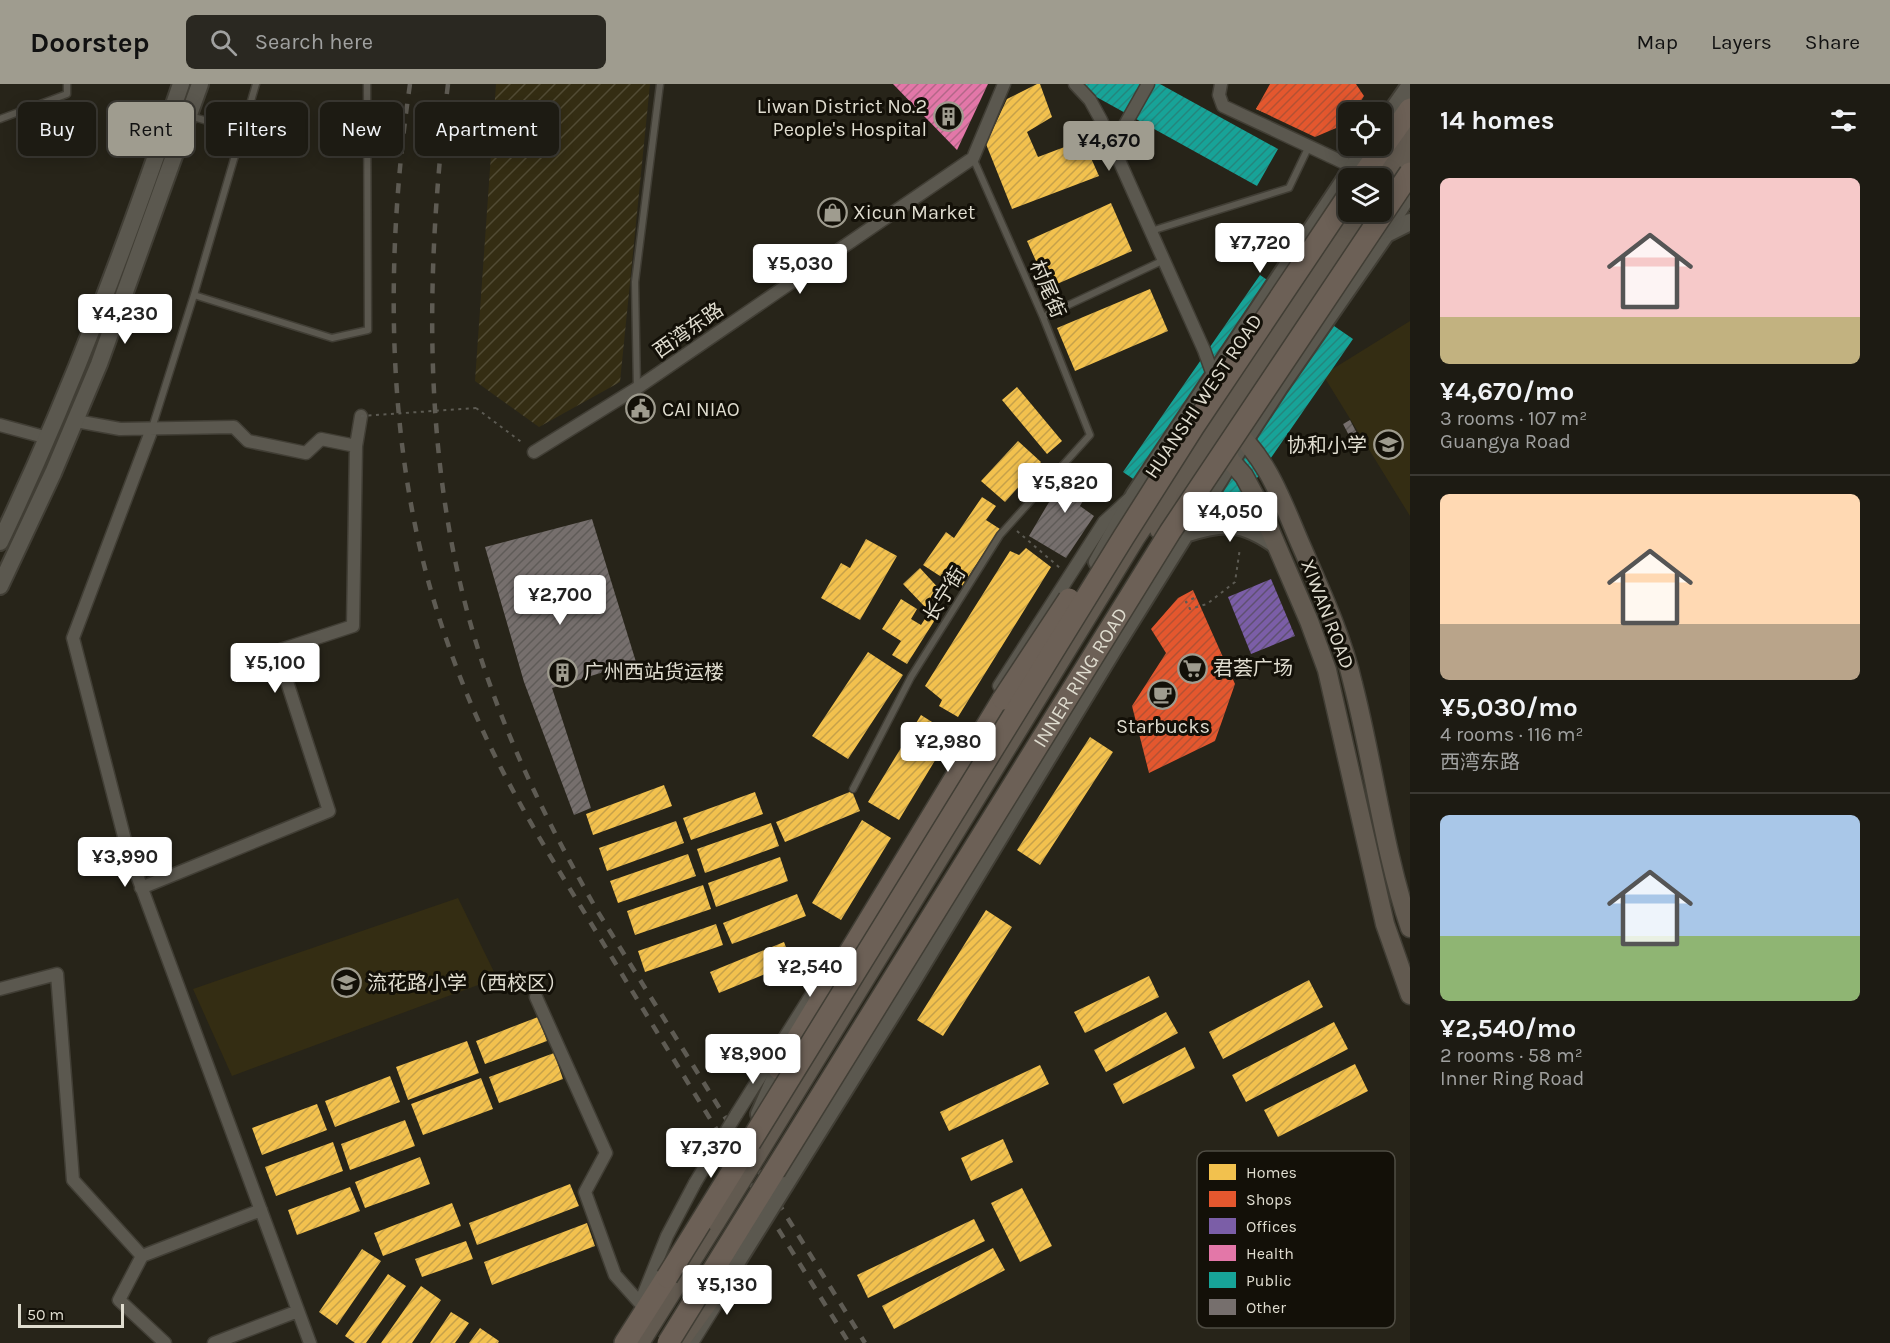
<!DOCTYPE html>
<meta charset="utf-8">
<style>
:root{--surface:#1d1b13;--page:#2a2821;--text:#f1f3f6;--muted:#a0a1a0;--line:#3b3933;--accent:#9f9c8f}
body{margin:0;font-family:Karla,"Noto Sans SC",sans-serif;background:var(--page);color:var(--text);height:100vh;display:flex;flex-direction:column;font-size:22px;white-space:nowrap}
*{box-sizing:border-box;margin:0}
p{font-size:20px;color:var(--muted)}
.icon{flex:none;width:33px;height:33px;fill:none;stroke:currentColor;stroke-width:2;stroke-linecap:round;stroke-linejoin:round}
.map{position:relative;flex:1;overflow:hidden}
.details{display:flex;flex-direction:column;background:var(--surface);width:480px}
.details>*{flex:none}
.hud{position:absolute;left:18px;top:18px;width:570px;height:54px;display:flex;gap:12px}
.controls{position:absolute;left:1338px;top:18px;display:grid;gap:12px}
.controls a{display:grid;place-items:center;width:54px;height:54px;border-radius:9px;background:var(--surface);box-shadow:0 3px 15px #0003,0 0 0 2px var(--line);font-size:30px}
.scale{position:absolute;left:18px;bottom:15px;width:106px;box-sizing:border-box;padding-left:6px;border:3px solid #dfdccf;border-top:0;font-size:16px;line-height:21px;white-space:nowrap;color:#dfdccf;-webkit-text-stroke:4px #131008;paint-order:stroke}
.price{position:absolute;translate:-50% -51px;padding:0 14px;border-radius:6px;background:#fff;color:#222;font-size:20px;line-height:39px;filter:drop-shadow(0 2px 3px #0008)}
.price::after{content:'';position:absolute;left:50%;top:36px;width:18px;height:14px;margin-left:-9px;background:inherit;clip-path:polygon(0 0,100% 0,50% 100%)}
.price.current{background:var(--accent);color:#111}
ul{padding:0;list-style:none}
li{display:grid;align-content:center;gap:12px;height:318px;padding:0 30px}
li+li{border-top:2px solid var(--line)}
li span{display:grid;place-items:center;height:186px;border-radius:9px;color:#555}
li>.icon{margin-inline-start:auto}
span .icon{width:108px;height:108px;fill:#fffc;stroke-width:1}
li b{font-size:26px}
h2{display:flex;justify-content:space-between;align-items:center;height:72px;padding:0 30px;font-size:26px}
.tag{padding:0 21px;border-radius:9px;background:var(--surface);box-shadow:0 3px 15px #0003,0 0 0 2px var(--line);font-size:21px;line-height:54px}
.tag.current{background:var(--accent);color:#111}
header{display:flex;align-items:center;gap:36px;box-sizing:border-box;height:84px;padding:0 30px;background:var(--accent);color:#111}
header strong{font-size:28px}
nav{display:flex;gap:33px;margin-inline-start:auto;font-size:21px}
.search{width:420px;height:54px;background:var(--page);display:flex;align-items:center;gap:15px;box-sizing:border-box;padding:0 21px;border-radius:9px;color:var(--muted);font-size:22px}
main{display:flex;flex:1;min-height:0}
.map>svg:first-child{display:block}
.built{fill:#342d13}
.industrial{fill:url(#industrial-furrows)}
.homes{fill:url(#homes-hatch)}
.shops{fill:url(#shops-hatch)}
.offices{fill:url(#offices-hatch)}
.health{fill:url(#health-hatch)}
.public{fill:url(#public-hatch)}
.building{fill:url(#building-hatch)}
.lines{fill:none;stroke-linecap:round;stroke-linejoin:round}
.lane-casing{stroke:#413e35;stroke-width:9}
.street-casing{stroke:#413e35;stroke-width:15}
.secondary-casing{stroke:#413e35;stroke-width:20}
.primary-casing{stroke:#413e35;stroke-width:21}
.highway-casing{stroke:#413e35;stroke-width:24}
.path{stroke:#5d5b53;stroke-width:2;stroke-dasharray:3 4.5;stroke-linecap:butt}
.lane{stroke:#5b584f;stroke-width:6}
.street{stroke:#5b584f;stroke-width:12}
.secondary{stroke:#5b584f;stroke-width:16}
.primary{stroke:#625a50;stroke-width:18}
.highway{stroke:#6c6056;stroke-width:21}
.rail{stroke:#5e5b53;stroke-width:4.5;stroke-dasharray:10 10;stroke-linecap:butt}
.street-bridge-casing{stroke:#413e35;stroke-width:15;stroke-linecap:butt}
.secondary-bridge-casing{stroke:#413e35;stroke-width:20;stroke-linecap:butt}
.primary-bridge-casing{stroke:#413e35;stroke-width:21;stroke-linecap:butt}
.highway-bridge-casing{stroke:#413e35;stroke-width:24;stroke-linecap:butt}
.path-bridge{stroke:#5d5b53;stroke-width:2;stroke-dasharray:3 4.5;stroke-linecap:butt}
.street-bridge{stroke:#5b584f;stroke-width:12}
.secondary-bridge{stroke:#5b584f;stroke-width:16}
.primary-bridge{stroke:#625a50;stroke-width:18}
.highway-bridge{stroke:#6c6056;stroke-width:21}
.labels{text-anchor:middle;stroke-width:6;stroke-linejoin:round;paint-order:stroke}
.poi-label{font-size:20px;fill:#dfdccf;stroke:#131008;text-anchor:start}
.street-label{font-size:20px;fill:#dfdccf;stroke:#131008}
.key{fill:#131008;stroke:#504d44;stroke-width:1.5}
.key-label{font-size:16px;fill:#dfdccf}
</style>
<header>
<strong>Doorstep</strong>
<div class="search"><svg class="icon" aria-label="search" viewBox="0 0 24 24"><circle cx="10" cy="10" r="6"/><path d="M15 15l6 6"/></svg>Search here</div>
<nav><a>Map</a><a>Layers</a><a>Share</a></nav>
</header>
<main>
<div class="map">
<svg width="1410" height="1259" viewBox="0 0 1410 1259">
<defs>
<pattern id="industrial-furrows" width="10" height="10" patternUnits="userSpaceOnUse" patternTransform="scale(1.5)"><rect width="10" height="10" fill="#342d13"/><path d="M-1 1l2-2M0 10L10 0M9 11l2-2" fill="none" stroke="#514b34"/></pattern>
<pattern id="homes-hatch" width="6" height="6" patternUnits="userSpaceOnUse" patternTransform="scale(1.5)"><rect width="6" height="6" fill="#f2c14e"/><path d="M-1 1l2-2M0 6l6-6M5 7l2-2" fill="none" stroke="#c6a14a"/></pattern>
<pattern id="shops-hatch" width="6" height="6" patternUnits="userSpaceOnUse" patternTransform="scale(1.5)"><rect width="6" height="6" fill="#e4572e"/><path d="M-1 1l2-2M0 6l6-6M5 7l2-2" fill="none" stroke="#b45133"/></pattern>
<pattern id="offices-hatch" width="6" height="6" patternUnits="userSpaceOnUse" patternTransform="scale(1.5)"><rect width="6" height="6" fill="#7b5ea7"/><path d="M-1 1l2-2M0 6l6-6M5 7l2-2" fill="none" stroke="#5f5072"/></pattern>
<pattern id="health-hatch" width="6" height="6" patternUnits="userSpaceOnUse" patternTransform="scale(1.5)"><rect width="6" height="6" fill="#e377a8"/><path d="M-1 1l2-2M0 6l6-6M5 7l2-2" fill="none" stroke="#b36788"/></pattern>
<pattern id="public-hatch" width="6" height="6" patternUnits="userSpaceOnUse" patternTransform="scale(1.5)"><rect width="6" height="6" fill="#17a398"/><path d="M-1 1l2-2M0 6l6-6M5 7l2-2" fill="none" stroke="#24867d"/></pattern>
<pattern id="building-hatch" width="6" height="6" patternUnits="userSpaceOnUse" patternTransform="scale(1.5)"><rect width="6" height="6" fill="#766f6d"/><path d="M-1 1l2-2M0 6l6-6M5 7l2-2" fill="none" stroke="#5f5b58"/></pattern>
</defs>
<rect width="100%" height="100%" fill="#272419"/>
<path class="built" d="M1410,237V432L1323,291Z
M458,814L497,894L232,992L193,905Z"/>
<path class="industrial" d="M496,0H650L620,298L539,343L475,297Z"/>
<path class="homes" d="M1037,0H1040L1052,33L1027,48L1038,73L1083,56L1099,92L1012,125L986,60L1007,15Z
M1288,0H1340L1349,6L1331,33L1315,22L1302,44L1256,25L1272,2L1284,7Z
M1111,119L1132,167L1048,204L1027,157Z
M1150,205L1168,247L1075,287L1057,244Z
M1017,303L1062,357L1047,370L1002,316Z
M1018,357L1041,378L1005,418L981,397Z
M982,413L996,422L986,436L1000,445L960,505L923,481L946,448L954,454Z
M866,455L897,472L860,536L821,514L841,479L850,484Z
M1026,464L1051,483L958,633L939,622L942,616L925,602L1010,467L1019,471Z
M920,484L942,508L925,523L903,500Z
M901,515L917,525L911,535L921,541L930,527L938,531L907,580L892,571L901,557L882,545Z
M868,568L903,591L848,675L812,652Z
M921,631L951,650L899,736L868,718Z
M1090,653L1113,668L1040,781L1017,766Z
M664,701L672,722L593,751L586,730Z
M852,707L860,727L785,758L776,738Z
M755,708L763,730L691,756L683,734Z
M862,736L891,754L841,836L812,819Z
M676,737L684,759L607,787L599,764Z
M771,739L779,762L705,789L697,765Z
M688,770L696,792L618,819L610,797Z
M780,773L788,797L716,823L708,799Z
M703,801L711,825L635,851L627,827Z
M797,810L806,832L732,860L723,839Z
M986,826L1012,843L943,952L917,936Z
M716,840L723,861L645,888L638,867Z
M784,858L792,879L719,909L710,888Z
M1149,892L1159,913L1085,949L1074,928Z
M1309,896L1323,923L1223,975L1209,948Z
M1166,928L1178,949L1106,988L1094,966Z
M538,933L547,957L485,980L476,957Z
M1334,938L1348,965L1246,1018L1232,991Z
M467,957L479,989L408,1016L396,983Z
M1185,963L1195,984L1123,1020L1113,1000Z
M554,969L563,995L499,1019L489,993Z
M1355,980L1368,1007L1278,1053L1264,1026Z
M1040,981L1049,1000L949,1047L940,1028Z
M390,992L400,1018L335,1043L325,1017Z
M481,994L493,1025L423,1051L411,1020Z
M317,1020L327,1046L262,1071L252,1044Z
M405,1036L415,1062L350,1086L341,1060Z
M1003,1055L1013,1078L971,1097L961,1074Z
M333,1058L343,1087L276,1112L265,1083Z
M420,1073L430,1100L365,1124L355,1098Z
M570,1100L579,1122L477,1161L469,1139Z
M350,1103L360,1127L297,1151L288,1126Z
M1022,1104L1052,1162L1020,1178L991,1119Z
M452,1119L461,1142L383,1172L374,1149Z
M974,1135L985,1157L868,1214L857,1191Z
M587,1139L595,1162L492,1201L484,1178Z
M466,1157L473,1175L422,1193L415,1175Z
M993,1164L1005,1186L894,1245L882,1222Z
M362,1165L381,1177L337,1241L319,1228Z
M388,1190L406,1202L366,1259H355L345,1252Z
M421,1202L441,1216L412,1259H381Z
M451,1228L469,1239L455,1259H430Z
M480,1244L499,1257L498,1259H469Z"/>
<path class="shops" d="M1270,0H1356L1364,12L1354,28H1348V39L1315,53L1256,25Z
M1193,506L1235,600L1215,657L1149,689L1132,622L1166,569L1151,545L1178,514Z"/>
<path class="offices" d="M1271,495L1295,552L1251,570L1228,513Z"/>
<path class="health" d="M893,0H988L957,66Z"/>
<path class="public" d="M1073,0H1160L1278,65L1257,102Z
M1260,191L1353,255L1217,452L1123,388Z"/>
<path class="building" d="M1350,336L1362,359L1355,363L1343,340Z
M1072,379L1087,391L1089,396L1088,408L1080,422L1094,432L1066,474L1029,452Z
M592,435L636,578L552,604L591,724L574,731L524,598L485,463Z"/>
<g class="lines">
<defs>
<path id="lane" d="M190,32L242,47
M0,35L67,10V0
M1151,147L1289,104L1309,62
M194,211L332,254L368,246L367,0
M1043,233L1164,176
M637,304L635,198L660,0
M152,344L194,211L256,0
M853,705L911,593L1000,451L1090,351L1043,233L973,74"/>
<path id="street" d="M1075,0L1090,16L1101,36L1204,266L1213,291
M1221,0L1219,11L1223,22L1353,83
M1113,62L1148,0
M1387,149L1410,112
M76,337L120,345L234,343L248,357L306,369L321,355L356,362L361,332
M0,341L48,354
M152,345L73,554L127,764L310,1259
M534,368L637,304L973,74L1004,0
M999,602L1104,438L1129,415
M141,804L329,727L277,567L353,542L356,362
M0,905L57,890L73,1096L142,1172L261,1126
M536,913L606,1069L585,1108L615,1191L640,1219L667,1152L695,1099
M736,1031L817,902
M142,1172L119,1216L165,1259
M214,1259L298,1227
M692,1259L715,1222"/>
<path id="secondary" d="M1382,41L1410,1
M1376,155L1410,138
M1185,450C1224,437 1243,437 1277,462
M0,458C71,309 128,155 181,0
M1097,478L1134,411L1367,62
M0,502L53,389L99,280L200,0
M759,1030L779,985
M785,1101L910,901L1113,566L1231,377L1279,304L1386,150
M704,1219L713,1212L730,1189"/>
<path id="primary" d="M1376,94L1410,44
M1382,111L1410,69
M1228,339C1269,377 1279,410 1300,459C1320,505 1342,552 1353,600C1374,681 1383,765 1410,844
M1222,355L1231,377L1244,392L1257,416L1309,537L1327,586L1385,840L1410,911
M1159,446L1259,292L1371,128
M756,1073L1135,455L1354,128
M640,1259L716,1138
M679,1259L713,1212"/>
<path id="highway" d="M1361,94L1410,25
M779,985L1003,615
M625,1259L667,1193"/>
</defs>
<use href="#lane" class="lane-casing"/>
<use href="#street" class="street-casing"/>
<use href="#secondary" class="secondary-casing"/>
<use href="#primary" class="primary-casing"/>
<use href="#highway" class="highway-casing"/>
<path class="path" d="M476,324L524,360
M1017,447L1060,484
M1194,514L1186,518L1190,525L1207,520L1235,498L1240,464"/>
<use href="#lane" class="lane"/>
<use href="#street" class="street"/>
<use href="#secondary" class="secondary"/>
<use href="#primary" class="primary"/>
<use href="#highway" class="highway"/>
<path class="rail" d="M410,0C386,165 385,345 431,507C446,559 466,612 490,662C526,736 571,806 614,877C691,1005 770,1132 849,1259
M448,0C425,188 421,383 478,565C507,658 550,744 598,828L865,1259"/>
<defs>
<path id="street-bridge" d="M695,1099L736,1031"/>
<path id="secondary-bridge" d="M730,1189L785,1101"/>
<path id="primary-bridge" d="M716,1138L756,1073"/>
<g id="highway-bridge">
<path d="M1003,615L1069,515"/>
<path d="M667,1193L1123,454L1194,342L1348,112"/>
<path id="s1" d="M668,1259L1170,448L1410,89"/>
</g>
</defs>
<use href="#street-bridge" class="street-bridge-casing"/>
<use href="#secondary-bridge" class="secondary-bridge-casing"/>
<use href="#primary-bridge" class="primary-bridge-casing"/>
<use href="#highway-bridge" class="highway-bridge-casing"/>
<path class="path-bridge" d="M361,332L476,324"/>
<use href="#street-bridge" class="street-bridge"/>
<use href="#secondary-bridge" class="secondary-bridge"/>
<use href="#primary-bridge" class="primary-bridge"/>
<use href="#highway-bridge" class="highway-bridge"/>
</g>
<defs>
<symbol id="building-ring" viewBox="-11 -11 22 22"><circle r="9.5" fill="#131008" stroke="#9f9c8f" stroke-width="1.5"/><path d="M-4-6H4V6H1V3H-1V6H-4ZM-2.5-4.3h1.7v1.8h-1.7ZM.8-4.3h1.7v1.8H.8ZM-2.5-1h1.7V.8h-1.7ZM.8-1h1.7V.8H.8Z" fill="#9f9c8f"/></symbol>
<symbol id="shop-ring" viewBox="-11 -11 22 22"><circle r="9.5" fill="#131008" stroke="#9f9c8f" stroke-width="1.5"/><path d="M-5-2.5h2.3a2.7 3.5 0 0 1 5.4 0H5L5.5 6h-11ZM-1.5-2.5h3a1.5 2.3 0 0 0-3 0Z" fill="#9f9c8f"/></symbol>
<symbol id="civic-ring" viewBox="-11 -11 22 22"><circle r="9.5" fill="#131008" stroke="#9f9c8f" stroke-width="1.5"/><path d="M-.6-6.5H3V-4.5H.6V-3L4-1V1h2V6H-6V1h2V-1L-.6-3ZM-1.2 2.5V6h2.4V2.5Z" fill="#9f9c8f"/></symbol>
<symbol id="school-ring" viewBox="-11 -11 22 22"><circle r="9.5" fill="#131008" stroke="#9f9c8f" stroke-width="1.5"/><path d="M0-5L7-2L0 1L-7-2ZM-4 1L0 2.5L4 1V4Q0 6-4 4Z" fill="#9f9c8f"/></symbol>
<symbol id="supermarket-ring" viewBox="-11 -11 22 22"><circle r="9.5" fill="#131008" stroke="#9f9c8f" stroke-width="1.5"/><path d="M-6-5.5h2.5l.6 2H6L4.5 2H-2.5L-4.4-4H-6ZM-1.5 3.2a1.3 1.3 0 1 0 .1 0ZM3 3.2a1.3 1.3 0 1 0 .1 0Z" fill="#9f9c8f"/></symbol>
<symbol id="cafe-ring" viewBox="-11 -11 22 22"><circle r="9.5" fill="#131008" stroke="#9f9c8f" stroke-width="1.5"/><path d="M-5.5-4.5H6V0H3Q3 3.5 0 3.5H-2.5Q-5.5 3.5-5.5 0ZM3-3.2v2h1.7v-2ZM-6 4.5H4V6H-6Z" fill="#9f9c8f"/></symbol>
</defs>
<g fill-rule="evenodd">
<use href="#building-ring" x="932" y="16" width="33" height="33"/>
<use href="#shop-ring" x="816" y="112" width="33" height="33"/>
<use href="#civic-ring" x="624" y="308" width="33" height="33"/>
<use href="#school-ring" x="1372" y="344" width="33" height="33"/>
<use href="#supermarket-ring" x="1176" y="568" width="33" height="33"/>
<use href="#building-ring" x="546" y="572" width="33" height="33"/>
<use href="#cafe-ring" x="1146" y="594" width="33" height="33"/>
<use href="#school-ring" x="330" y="882" width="33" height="33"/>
</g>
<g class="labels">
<g class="poi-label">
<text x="927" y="29" text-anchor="end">Liwan District No.2<tspan x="927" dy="23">People's Hospital</tspan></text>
<text x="853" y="135">Xicun Market</text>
<text x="662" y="332">CAI NIAO</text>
<text x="1367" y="368" text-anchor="end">协和小学</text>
<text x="1213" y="591">君荟广场</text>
<text x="584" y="595">广州西站货运楼</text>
<text x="1163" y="649" text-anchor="middle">Starbucks</text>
<text x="367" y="906">流花路小学（西校区）</text>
</g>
<g class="street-label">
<text transform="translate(1048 205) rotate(67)" y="7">村尾街</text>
<text transform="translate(688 246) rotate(-35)" y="7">西湾东路</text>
<text transform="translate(1203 312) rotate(-56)" y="7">HUANSHI WEST ROAD</text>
<text transform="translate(944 510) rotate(-58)" y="7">长宁街</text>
<text transform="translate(1328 530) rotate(69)" y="7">XIWAN ROAD</text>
<text dy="7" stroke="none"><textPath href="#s1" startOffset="783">INNER RING ROAD</textPath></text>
</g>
</g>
<rect x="1197" y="1067" width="198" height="177" rx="9" class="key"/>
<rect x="1209" y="1080" width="27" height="16" fill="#f2c14e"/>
<rect x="1209" y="1107" width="27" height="16" fill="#e4572e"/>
<rect x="1209" y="1134" width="27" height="16" fill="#7b5ea7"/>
<rect x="1209" y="1161" width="27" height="16" fill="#e377a8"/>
<rect x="1209" y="1188" width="27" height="16" fill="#17a398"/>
<rect x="1209" y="1215" width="27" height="16" fill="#766f6d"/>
<g class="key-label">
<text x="1246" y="1094">Homes</text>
<text x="1246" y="1121">Shops</text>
<text x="1246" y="1148">Offices</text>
<text x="1246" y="1175">Health</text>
<text x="1246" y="1202">Public</text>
<text x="1246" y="1229">Other</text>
</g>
</svg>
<div class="controls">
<a><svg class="icon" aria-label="locate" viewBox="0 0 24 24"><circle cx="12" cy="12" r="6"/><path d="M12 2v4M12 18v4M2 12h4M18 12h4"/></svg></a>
<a><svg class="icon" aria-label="layers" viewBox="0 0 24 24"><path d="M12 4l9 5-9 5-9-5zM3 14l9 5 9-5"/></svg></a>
</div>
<div class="scale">50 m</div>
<b class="price current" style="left:1109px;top:88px">¥4,670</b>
<b class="price" style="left:1260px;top:190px">¥7,720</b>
<b class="price" style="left:800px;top:211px">¥5,030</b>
<b class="price" style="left:125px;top:261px">¥4,230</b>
<b class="price" style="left:1065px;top:430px">¥5,820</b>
<b class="price" style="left:1230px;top:459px">¥4,050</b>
<b class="price" style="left:560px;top:542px">¥2,700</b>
<b class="price" style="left:275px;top:610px">¥5,100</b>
<b class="price" style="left:948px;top:689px">¥2,980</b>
<b class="price" style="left:125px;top:804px">¥3,990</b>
<b class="price" style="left:810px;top:914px">¥2,540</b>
<b class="price" style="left:753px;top:1001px">¥8,900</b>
<b class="price" style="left:711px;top:1095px">¥7,370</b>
<b class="price" style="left:727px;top:1232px">¥5,130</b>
<div class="hud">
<a class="tag">Buy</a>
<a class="tag current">Rent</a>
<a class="tag">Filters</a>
<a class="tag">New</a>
<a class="tag">Apartment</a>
</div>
</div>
<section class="details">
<h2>14 homes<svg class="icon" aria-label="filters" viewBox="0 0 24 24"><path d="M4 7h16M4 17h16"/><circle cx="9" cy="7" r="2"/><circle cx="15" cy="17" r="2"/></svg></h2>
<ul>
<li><span style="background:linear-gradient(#f6c9c9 75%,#c2b280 0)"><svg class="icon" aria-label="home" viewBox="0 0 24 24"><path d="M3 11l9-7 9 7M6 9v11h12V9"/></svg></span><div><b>¥4,670/mo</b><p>3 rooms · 107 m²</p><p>Guangya Road</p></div></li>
<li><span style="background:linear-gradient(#ffd9b3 70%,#b9a48a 0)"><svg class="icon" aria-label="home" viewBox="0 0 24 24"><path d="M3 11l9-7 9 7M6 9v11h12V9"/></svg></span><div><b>¥5,030/mo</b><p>4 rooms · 116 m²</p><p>西湾东路</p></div></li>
<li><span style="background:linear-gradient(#a9c7e8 65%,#8fb573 0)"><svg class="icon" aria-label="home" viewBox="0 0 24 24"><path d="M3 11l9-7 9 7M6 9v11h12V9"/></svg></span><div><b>¥2,540/mo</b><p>2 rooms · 58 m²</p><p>Inner Ring Road</p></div></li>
</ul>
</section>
</main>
